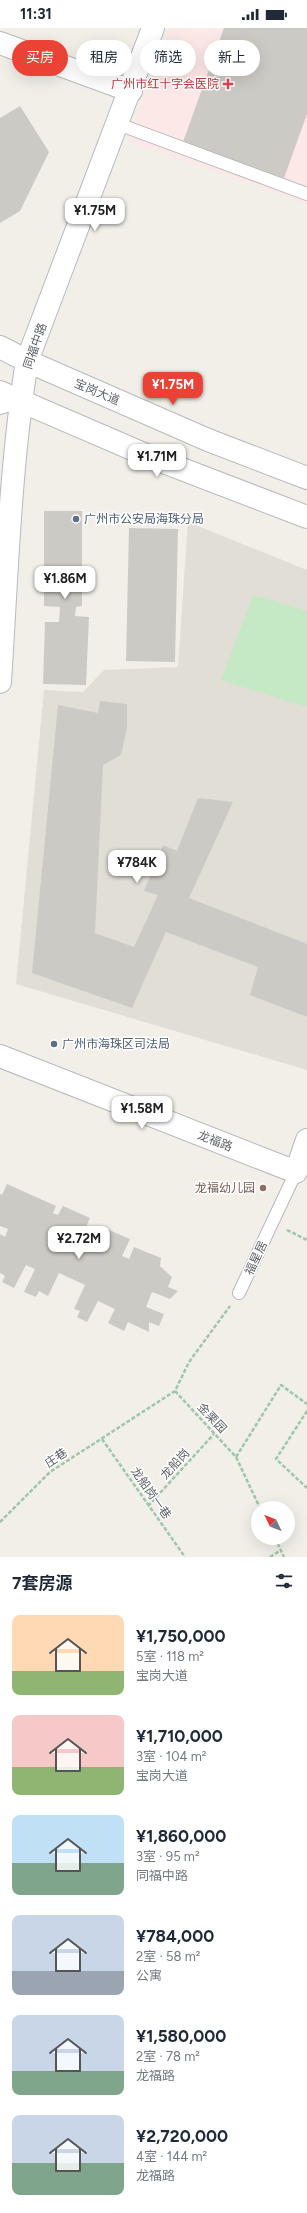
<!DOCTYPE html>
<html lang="zh">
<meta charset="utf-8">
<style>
:root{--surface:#fff;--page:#f6f6f7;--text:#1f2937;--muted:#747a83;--accent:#ea4335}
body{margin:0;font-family:Figtree,"Noto Sans SC",sans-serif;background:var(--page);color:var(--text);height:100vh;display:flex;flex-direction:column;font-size:15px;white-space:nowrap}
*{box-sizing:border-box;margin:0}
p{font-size:13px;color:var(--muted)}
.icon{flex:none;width:22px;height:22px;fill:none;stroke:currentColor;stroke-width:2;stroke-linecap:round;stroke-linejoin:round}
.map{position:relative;height:1529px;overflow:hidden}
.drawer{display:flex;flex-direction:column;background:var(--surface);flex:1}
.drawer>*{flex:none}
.banner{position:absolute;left:12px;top:12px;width:283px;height:36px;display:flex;gap:8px}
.needle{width:26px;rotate:313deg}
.tools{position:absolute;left:251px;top:1473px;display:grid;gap:8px}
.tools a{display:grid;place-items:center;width:44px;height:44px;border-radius:50%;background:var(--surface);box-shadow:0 4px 16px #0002;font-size:20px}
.price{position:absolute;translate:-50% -34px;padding:0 9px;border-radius:8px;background:#fff;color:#222;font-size:13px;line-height:26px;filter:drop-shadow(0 1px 2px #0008)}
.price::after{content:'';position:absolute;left:50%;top:24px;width:12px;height:9px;margin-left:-6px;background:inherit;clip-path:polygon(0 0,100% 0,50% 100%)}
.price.selected{background:var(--accent);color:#fff}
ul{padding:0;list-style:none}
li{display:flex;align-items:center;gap:12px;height:100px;padding:0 12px}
li span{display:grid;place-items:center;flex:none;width:112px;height:80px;border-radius:8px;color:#555}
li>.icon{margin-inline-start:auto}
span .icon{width:48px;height:48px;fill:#fffc;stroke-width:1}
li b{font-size:17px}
h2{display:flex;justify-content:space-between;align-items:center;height:48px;padding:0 12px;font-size:17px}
.pill{padding:0 14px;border-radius:18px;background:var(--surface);box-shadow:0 4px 16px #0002;font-size:14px;line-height:36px}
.pill.selected{background:var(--accent);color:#fff}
.status{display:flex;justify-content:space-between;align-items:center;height:28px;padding:0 20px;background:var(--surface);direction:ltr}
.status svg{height:11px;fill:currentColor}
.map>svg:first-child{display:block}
.education{fill:#e1ded6}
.medical{fill:#fce8e6}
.green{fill:#c5e8c5}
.building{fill:#cccac5}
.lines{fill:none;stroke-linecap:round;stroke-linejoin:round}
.service-casing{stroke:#b5b8bc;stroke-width:14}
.minor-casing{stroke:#b5b8bc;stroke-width:24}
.tertiary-casing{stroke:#b5b8bc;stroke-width:24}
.secondary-casing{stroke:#b6babf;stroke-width:24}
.path{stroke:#9cc7a9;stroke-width:2.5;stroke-dasharray:4 2;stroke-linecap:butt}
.service{stroke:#fff;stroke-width:12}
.minor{stroke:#fff;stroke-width:22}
.tertiary{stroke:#fff;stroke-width:22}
.secondary{stroke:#fff;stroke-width:22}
.health-dot{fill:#e0444e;stroke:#fff;stroke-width:1.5}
.service-dot{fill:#5c6f8a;stroke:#fff;stroke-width:1.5}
.education-dot{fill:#8d6e63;stroke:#fff;stroke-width:1.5}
.labels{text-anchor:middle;stroke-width:3;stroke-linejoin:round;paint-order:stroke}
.health-label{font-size:12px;fill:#be3a42;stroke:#fff;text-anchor:end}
.street-label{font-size:12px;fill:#5f6368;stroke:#fff}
.service-label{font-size:12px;fill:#4e5e75;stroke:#fff;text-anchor:start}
.education-label{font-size:12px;fill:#785e54;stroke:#fff;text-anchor:end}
</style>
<div class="status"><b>11:31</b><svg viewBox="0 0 49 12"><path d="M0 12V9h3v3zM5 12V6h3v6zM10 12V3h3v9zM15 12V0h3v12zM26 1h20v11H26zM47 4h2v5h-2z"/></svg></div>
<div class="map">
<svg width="307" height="1529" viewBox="0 0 307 1529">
<rect width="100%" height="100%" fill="#f1efe8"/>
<path class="education" d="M188,494L307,542V1042L16,956L44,662L83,664L104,642L178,639Z"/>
<path class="medical" d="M170,0H307V176L128,113Z"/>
<path class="green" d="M253,567L307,583V679L221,652Z"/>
<path class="building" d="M224,0H307V86L284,150L183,114Z
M20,78L49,124L20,183L0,195V90Z
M44,483H82V578L76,579L75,588L89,589L86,657L43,656L45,594H59L60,579L44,578Z
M129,500L178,501L175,634L126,633Z
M100,673L127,676V699L121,727L103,737L95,905L134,919L158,867L144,863L163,817L177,823L198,770L233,774L189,870L307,916V989L250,967L258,939L166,904L132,980L32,945L58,677L98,685Z
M7,1156L56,1178L53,1185L58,1187L63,1178L90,1190L81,1210L94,1216L102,1199L130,1211L122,1228L129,1231L134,1219L161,1230L160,1238L172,1249L168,1259L178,1263L170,1271L152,1264L146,1279L164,1286L159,1298L149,1294V1304L128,1294L124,1303L108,1295L115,1281L98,1273L87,1294L77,1289L80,1283L74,1281L85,1257L59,1245L48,1268L39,1263L36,1269L24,1264L35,1241L26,1237L14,1260L2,1254L5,1248L0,1245V1206L5,1209L8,1201L0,1198V1166L2,1167Z"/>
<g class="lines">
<defs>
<path id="service" d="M118,96L307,166
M0,380L20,374
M239,1265L296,1144"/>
<path id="minor" d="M0,1028L296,1144L307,1112"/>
<path id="tertiary" d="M0,15L131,63"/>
<path id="secondary" d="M0,319L27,333L208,412L307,450
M0,364L153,430L307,489
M0,654C7,547 10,439 27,333L153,0"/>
</defs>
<use href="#service" class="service-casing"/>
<use href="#minor" class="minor-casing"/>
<use href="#tertiary" class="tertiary-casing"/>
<use href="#secondary" class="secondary-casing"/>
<path class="path" d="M287,1202L307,1212
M175,1363L236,1429L260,1480
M307,1383L276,1431L307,1460
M102,1411L185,1529
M236,1429L281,1357L307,1376
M148,1478L214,1406
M0,1494L50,1444L175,1363L189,1334L230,1278
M275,1510L284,1529
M270,1529L281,1522"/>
<use href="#service" class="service"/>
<use href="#minor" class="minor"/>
<use href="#tertiary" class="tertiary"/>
<use href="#secondary" class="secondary"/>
</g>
<path class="health-dot" d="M226 50h4v4h4v4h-4v4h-4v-4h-4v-4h4z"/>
<g class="service-dot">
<circle cx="76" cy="491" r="4"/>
<circle cx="54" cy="1016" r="4"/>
</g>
<circle class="education-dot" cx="263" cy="1160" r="4"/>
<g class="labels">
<g class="health-label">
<text x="219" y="60">广州市红十字会医院</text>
</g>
<g class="street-label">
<text transform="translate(35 318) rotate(-71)" y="4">同福中路</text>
<text transform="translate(97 364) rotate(23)" y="4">宝岗大道</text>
<text transform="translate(215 1113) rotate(21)" y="4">龙福路</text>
<text transform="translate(256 1230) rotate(-65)" y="4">福星居</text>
<text transform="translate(212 1390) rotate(47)" y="4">金栗园</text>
<text transform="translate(56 1430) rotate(-34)" y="4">庄巷</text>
<text transform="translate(175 1436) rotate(-47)" y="4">龙船岗</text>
<text transform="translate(151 1465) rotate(55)" y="4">龙船岗一巷</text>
</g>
<g class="service-label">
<text x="84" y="495">广州市公安局海珠分局</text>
<text x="62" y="1020">广州市海珠区司法局</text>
</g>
<g class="education-label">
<text x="255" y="1164">龙福幼儿园</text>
</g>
</g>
</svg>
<div class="tools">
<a><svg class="needle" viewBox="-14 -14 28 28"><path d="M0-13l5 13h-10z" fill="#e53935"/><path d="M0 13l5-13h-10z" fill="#747a83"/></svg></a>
</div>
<b class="price" style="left:95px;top:204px">¥1.75M</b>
<b class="price selected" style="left:173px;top:378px">¥1.75M</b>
<b class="price" style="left:157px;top:450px">¥1.71M</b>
<b class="price" style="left:65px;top:572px">¥1.86M</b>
<b class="price" style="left:137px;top:856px">¥784K</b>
<b class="price" style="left:142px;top:1102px">¥1.58M</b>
<b class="price" style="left:79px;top:1232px">¥2.72M</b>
<div class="banner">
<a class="pill selected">买房</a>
<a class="pill">租房</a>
<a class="pill">筛选</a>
<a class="pill">新上</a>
</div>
</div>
<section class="drawer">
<h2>7套房源<svg class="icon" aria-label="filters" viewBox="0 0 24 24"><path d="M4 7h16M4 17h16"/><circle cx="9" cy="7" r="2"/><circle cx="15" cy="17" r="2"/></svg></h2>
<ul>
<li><span style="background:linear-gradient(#ffd9b3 70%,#8fb573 0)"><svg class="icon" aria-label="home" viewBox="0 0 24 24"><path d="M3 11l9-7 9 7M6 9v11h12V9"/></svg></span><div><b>¥1,750,000</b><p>5室 · 118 m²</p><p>宝岗大道</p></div></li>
<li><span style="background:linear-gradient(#f6c9c9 65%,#8fb573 0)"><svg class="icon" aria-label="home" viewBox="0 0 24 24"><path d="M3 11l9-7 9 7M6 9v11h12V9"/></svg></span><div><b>¥1,710,000</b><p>3室 · 104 m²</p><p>宝岗大道</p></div></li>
<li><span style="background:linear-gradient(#bfe0f5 60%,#7fa58c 0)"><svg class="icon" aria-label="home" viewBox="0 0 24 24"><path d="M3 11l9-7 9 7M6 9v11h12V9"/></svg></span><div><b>¥1,860,000</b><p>3室 · 95 m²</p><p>同福中路</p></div></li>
<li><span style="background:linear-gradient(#c9d6e8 70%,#9aa5b1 0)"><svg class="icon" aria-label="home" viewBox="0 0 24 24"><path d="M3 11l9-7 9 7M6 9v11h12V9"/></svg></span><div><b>¥784,000</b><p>2室 · 58 m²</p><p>公寓</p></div></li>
<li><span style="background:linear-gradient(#c9d6e8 70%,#7fa58c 0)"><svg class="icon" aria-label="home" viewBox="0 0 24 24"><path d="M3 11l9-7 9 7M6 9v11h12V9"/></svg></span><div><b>¥1,580,000</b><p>2室 · 78 m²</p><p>龙福路</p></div></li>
<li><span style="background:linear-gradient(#c9d6e8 60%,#7fa58c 0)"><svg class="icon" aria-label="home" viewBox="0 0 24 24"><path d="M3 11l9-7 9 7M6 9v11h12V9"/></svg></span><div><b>¥2,720,000</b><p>4室 · 144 m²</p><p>龙福路</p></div></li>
</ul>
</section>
